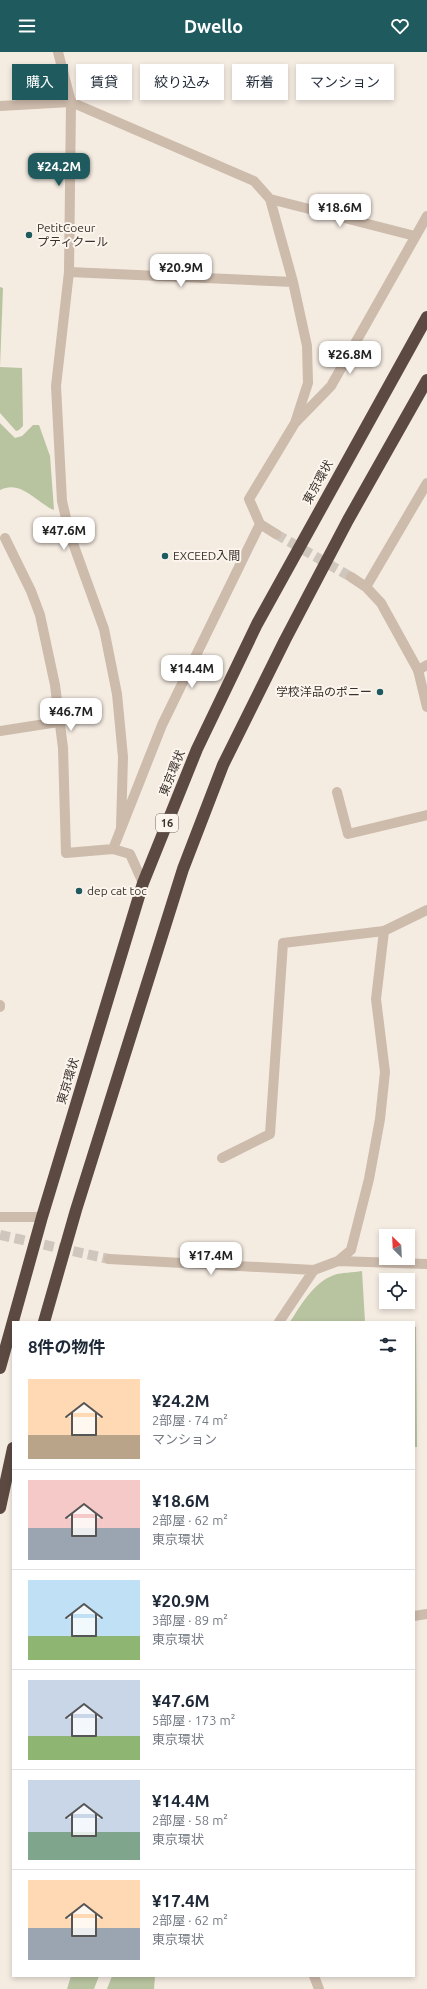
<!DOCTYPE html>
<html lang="ja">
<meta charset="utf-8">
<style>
:root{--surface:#fff;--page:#f2f2f3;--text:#1f2937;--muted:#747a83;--line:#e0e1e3;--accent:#1f5a5e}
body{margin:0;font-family:Ubuntu,"Noto Sans JP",sans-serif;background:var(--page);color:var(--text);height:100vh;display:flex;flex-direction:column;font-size:15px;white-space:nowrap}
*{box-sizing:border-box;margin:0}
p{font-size:13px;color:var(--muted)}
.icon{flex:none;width:22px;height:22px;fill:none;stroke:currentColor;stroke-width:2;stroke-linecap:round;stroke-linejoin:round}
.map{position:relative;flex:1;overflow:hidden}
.sheet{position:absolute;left:12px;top:1269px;width:403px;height:656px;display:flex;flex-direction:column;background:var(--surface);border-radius:0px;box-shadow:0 2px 6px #0003}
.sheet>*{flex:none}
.top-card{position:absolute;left:12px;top:12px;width:403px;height:36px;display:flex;gap:8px}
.needle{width:26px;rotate:336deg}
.fabs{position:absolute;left:379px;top:1177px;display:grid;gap:8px}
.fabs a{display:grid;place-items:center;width:36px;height:36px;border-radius:0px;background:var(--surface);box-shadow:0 2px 6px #0003;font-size:20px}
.price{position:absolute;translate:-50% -34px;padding:0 9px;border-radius:8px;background:#fff;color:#222;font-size:13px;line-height:26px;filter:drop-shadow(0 1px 2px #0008)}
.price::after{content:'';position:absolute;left:50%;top:24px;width:12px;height:9px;margin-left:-6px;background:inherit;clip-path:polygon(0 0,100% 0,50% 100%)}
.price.selected{background:var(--accent);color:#fff}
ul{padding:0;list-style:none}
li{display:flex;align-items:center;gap:12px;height:100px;padding:0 16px}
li+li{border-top:1px solid var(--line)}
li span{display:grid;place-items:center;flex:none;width:112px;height:80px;border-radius:0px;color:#555}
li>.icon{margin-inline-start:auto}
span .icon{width:48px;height:48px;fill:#fffc;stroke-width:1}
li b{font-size:17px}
h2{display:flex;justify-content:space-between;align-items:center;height:48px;padding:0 16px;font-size:17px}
.tag{padding:0 14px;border-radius:0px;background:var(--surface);box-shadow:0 2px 6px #0003;font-size:14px;line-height:36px}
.tag.selected{background:var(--accent);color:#fff}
header{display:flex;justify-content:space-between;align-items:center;height:52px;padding:0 16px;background:var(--accent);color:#fff;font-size:18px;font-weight:700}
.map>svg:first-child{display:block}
.green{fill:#b8c4a0}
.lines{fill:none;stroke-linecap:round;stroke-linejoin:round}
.street-tunnel{stroke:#cfc6bd;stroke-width:10;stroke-dasharray:10 5;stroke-linecap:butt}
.lane{stroke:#cdbbac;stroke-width:10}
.street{stroke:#cdbbac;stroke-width:10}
.highway{stroke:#5c4a42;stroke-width:12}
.poi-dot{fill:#1f5a5e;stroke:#fbf5ee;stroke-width:1.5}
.labels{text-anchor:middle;stroke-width:4;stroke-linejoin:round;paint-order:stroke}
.shield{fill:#fbf5ee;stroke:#756b66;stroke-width:1}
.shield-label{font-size:11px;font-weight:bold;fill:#3b302b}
.poi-label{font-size:12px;fill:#3b302b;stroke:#fbf5ee;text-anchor:start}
.street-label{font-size:12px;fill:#3b302b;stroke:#fbf5ee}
</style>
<header><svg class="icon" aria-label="menu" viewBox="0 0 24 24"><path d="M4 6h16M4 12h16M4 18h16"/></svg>Dwello<svg class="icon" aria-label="heart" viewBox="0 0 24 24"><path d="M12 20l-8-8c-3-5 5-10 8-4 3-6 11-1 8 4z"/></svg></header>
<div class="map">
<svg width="427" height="1937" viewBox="0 0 427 1937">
<rect width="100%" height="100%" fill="#f4ebe1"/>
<path class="green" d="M0,235L3,236L0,315L22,316L23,374L19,378L16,379L0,361Z
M0,371L15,386L22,384L33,373H39L50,404L54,458C37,451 21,427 0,438Z
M362,1219L365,1270H290C301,1253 313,1231 334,1223C342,1220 353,1221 362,1219Z
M414,1275H416L417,1395H414Z
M71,1924H99L94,1937H67Z
M112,1924H155L154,1937H107Z"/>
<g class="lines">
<path class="street-tunnel" d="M276,482L351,525
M0,1183L109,1207"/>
<path class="lane" d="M0,54L71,50
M418,618L427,613
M337,740L348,782L427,763
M222,1106L270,1082L283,891L384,879"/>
<path class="street" d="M58,0L71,50L69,220L56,334L62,449L70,483L104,577L117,642L123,705L121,776
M71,50L254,129L270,147L293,230L307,294L308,331L295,371
M270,147L415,184
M69,220L293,230
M276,482L260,472L249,447L295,371L331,334L427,164
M5,486L31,539L40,563L55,633L63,696L66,801L113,797L130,802L143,831
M351,525L366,535L381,551L418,618L427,655
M366,535L427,431
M0,679L58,670
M113,797L162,673L260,472
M0,953V955
M0,1165H42
M109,1207L314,1218
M338,1209L427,1212
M279,1270L314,1218L338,1209L351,1198L369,1127L380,1067L385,1020L376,947L384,879L427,858
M414,1564L427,1562
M314,1924L319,1937"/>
<path class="highway" d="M44,1270L76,1158L183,817L223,713L285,588L348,468L427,328
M0,1316L42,1165L143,831L197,697L257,572L427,265
M0,1456L13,1396"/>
</g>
<g class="poi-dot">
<circle cx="29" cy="183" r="4"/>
<circle cx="165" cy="504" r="4"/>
<circle cx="380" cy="640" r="4"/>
<circle cx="79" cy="839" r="4"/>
</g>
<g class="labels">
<rect class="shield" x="156" y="762" width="22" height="18" rx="3"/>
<g class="shield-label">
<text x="167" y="775">16</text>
</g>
<g class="poi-label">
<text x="37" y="180">PetitCoeur<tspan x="37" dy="14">プティクール</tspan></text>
<text x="173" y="508">EXCEED入間</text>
<text x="372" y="644" text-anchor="end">学校洋品のポニー</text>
<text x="87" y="843">dep cat toc</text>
</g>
<g class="street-label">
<text transform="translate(318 430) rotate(-61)" y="4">東京環状</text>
<text transform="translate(172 721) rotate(-68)" y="4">東京環状</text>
<text transform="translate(68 1029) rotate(-73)" y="4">東京環状</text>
</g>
</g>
</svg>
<div class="fabs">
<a><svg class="needle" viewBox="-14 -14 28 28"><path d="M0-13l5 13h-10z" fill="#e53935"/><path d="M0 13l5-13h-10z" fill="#747a83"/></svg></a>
<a><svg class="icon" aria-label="locate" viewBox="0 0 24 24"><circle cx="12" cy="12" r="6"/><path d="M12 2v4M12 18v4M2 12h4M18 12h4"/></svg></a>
</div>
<b class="price selected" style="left:59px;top:135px">¥24.2M</b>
<b class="price" style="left:340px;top:176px">¥18.6M</b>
<b class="price" style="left:181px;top:236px">¥20.9M</b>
<b class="price" style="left:350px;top:323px">¥26.8M</b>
<b class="price" style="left:64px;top:499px">¥47.6M</b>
<b class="price" style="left:192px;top:637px">¥14.4M</b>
<b class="price" style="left:71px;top:680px">¥46.7M</b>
<b class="price" style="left:211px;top:1224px">¥17.4M</b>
<div class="top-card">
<a class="tag selected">購入</a>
<a class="tag">賃貸</a>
<a class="tag">絞り込み</a>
<a class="tag">新着</a>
<a class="tag">マンション</a>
</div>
<section class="sheet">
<h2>8件の物件<svg class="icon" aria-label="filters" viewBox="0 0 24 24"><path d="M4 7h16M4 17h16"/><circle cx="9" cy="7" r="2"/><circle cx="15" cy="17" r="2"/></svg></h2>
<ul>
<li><span style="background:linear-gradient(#ffd9b3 70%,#b9a48a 0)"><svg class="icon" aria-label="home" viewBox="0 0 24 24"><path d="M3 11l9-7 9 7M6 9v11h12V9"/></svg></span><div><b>¥24.2M</b><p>2部屋 · 74 m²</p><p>マンション</p></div></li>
<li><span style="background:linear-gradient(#f6c9c9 60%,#9aa5b1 0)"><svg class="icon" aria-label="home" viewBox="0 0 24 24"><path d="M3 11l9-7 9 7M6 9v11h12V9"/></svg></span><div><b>¥18.6M</b><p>2部屋 · 62 m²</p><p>東京環状</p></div></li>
<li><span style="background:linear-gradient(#bfe0f5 70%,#8fb573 0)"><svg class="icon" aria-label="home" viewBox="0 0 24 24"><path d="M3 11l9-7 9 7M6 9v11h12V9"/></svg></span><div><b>¥20.9M</b><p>3部屋 · 89 m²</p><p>東京環状</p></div></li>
<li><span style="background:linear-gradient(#c9d6e8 70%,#8fb573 0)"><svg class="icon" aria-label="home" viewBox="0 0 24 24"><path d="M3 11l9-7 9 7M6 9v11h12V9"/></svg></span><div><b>¥47.6M</b><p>5部屋 · 173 m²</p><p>東京環状</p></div></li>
<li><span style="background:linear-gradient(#c9d6e8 65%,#7fa58c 0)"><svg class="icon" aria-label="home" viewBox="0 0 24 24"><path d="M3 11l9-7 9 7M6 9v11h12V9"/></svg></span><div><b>¥14.4M</b><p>2部屋 · 58 m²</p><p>東京環状</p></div></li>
<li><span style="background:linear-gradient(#ffd9b3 60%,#9aa5b1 0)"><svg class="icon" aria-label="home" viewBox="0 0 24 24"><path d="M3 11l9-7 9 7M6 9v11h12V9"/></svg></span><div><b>¥17.4M</b><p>2部屋 · 62 m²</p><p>東京環状</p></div></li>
</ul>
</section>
</div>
